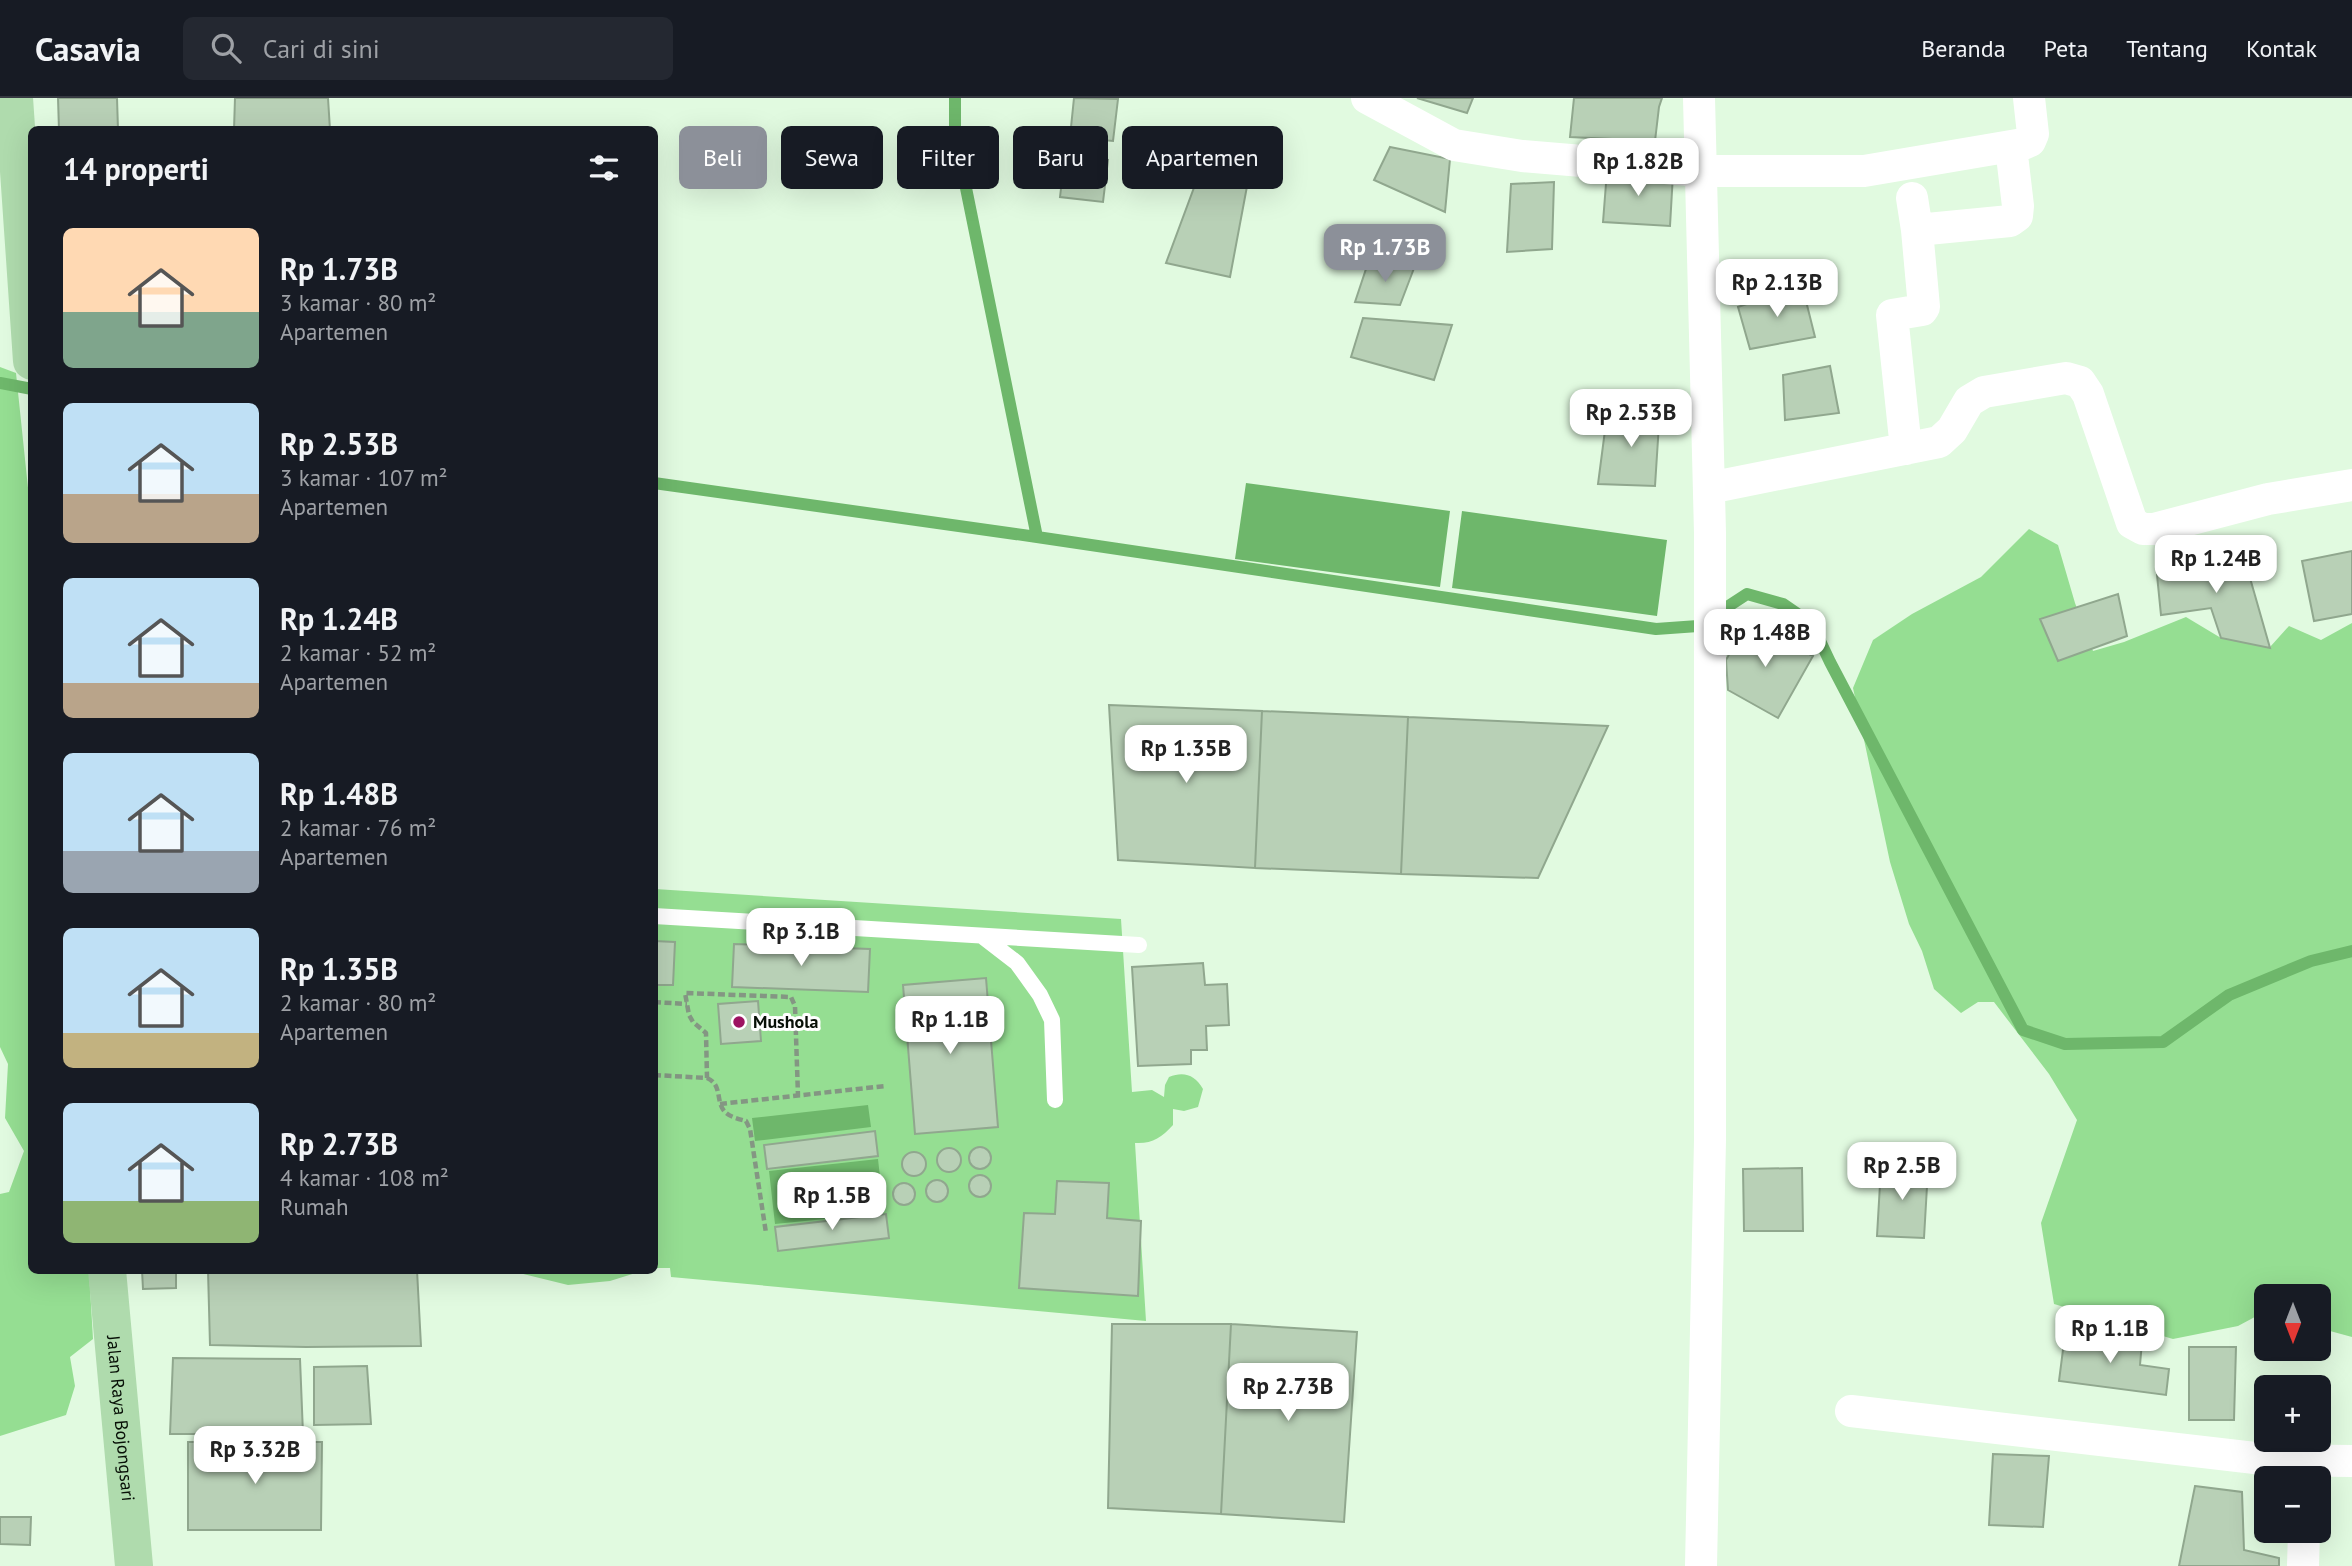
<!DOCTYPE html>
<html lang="id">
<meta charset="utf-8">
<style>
:root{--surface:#171b24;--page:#242831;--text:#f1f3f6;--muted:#9ea1a6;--line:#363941;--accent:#8c9099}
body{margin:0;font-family:"PT Sans",sans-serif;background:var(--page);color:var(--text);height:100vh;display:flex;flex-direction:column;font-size:26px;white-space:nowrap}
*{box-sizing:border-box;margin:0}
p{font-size:23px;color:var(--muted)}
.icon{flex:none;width:38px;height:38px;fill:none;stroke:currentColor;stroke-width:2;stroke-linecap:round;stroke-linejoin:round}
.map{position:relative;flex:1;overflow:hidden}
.details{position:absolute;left:28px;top:28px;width:630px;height:1148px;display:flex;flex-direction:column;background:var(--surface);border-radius:10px;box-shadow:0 7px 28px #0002}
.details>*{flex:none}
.hud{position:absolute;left:679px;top:28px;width:665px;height:63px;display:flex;gap:14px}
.needle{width:46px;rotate:180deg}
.buttons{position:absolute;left:2254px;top:1186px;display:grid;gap:14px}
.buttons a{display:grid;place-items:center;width:77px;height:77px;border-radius:10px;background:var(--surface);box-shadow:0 7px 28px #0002;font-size:35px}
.price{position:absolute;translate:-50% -60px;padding:0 16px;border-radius:14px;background:#fff;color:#222;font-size:23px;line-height:46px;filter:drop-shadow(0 2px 4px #0008)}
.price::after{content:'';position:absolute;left:50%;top:42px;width:21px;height:16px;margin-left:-10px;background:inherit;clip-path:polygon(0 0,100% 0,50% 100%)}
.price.on{background:var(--accent);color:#fff}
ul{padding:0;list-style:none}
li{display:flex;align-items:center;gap:21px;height:175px;padding:0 35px}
li span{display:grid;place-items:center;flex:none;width:196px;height:140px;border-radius:10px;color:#555}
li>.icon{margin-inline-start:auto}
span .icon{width:84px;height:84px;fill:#fffc;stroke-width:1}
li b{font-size:30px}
h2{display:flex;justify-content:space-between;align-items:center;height:84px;padding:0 35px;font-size:30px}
.chip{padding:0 24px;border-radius:10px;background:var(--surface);box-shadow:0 7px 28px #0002;font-size:24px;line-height:63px}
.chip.on{background:var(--accent);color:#fff}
header{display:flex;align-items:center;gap:42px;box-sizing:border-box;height:98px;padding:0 35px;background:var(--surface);border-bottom:2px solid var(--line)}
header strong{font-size:33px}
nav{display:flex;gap:38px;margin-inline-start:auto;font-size:24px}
.search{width:490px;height:63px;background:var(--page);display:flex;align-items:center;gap:18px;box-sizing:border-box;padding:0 24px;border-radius:10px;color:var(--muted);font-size:26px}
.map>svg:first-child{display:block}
.green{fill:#95de92}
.water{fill:#6eb76b}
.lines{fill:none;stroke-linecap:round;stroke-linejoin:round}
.stream{stroke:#6eb76b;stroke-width:12}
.building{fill:#b8d0b6;stroke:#90a78e;stroke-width:2}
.path{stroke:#849683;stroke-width:4.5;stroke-dasharray:7 3.5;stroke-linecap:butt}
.service{stroke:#fff;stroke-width:16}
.minor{stroke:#fff;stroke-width:32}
.primary{stroke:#afdbad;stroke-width:38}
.poi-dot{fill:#9d1361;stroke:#fff;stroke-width:2.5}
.labels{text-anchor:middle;stroke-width:6;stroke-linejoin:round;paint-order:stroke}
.poi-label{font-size:18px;font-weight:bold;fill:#081007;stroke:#fff;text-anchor:start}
.street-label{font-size:18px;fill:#081007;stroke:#fff}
</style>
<header>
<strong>Casavia</strong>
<div class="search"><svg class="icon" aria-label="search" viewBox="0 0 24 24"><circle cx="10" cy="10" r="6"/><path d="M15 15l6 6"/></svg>Cari di sini</div>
<nav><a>Beranda</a><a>Peta</a><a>Tentang</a><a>Kontak</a></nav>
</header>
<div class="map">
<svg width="2352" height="1468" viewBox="0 0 2352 1468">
<rect width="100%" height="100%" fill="#e1fae0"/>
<path class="green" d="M0,269L16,275L32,428V1172L89,1173L93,1241L70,1259L75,1288L66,1317L0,1338V1096L9,1094L24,1053L5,1020L8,966L0,949Z
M2029,431L2058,447L2075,505L2093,553L2124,544L2186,519L2221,540L2244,516L2270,549L2289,528L2321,542L2352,525V1239L2319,1230V1199H2266V1213L2238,1228L2173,1241L2054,1206L2041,1125L2077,1022L2049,976L1994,904H1978L1961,915L1934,891L1922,853L1909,826L1890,764L1853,590L1873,542L1912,516L1981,479Z
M655,791L1121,821L1132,994L1152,992L1164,999L1165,987L1169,979C1184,973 1195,977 1203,991L1198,1009L1184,1013L1173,1011V1027C1161,1040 1152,1046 1135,1045L1146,1223L671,1179L670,1170H655Z
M511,1173H642L610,1183L568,1187Z"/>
<path class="water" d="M1246,385L1450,413L1440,489L1235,461Z
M1462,413L1667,442L1657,518L1452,490Z
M868,1007L871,1029L755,1043L752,1020Z
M878,1061L884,1115L775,1126L769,1073Z"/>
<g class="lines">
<path class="stream" d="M955,0V36L1037,439
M0,285L32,291
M654,385L1037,439L1656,531L1698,528L1747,496L1783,506L1812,526L1830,564L2023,932L2065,946L2163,944L2229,897L2311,863L2352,853"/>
</g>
<path class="building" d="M58,0H117L118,32H59Z
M235,0H328L330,32H234Z
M1074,0L1118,1L1113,43L1070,39Z
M1417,0H1473L1467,15Z
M1574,0H1662L1659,9L1655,43L1570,39Z
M1390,49L1450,61L1445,114L1374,82Z
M1065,57L1108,62L1103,104L1060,99Z
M1607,73L1673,76L1670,128L1603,124Z
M1248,83L1230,179L1166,165L1195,87Z
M1554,84L1552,151L1507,154L1511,86Z
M1416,165L1400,207L1355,204L1367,168Z
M1802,187L1815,239L1750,251L1738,209Z
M1363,220L1452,227L1434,282L1351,259Z
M1830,268L1839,315L1785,322L1783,277Z
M1660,310L1655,388L1598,386L1607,317Z
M2240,445L2270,550L2221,540L2211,510L2161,517L2157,477Z
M2352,453V516L2314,523L2302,463Z
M2118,496L2127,538L2058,563L2040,521Z
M1747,524L1813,558L1778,620L1728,592L1726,562Z
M1109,607L1262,613L1255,770L1118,762Z
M1262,613L1408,619L1401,776L1255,770Z
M1408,619L1608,628L1538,780L1401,776Z
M654,843L675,844L673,887H654Z
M734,846L870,851L868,894L732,889Z
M1203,865L1205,887L1227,886L1229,927L1206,928L1207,952H1191V966L1138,968L1132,869Z
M986,880L998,1029L915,1036L903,887Z
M758,903L761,943L721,946L718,906Z
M875,1033L878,1058L767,1071L764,1047Z
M969 1060a11 11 0 1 1 22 0a11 11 0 1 1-22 0Z
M937 1062a12 12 0 1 1 24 0a12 12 0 1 1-24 0Z
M902 1066a12 12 0 1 1 24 0a12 12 0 1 1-24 0Z
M1881,1069L1928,1071L1924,1140L1877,1138Z
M1802,1070L1803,1133H1744L1743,1071Z
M969 1088a11 11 0 1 1 22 0a11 11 0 1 1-22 0Z
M926 1093a11 11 0 1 1 22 0a11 11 0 1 1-22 0Z
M1057,1083L1109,1085L1107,1120L1141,1123L1138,1198L1019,1190L1024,1115L1055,1116Z
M893 1096a11 11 0 1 1 22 0a11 11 0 1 1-22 0Z
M886,1116L889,1140L778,1153L775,1129Z
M142,1172H176V1190L143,1191Z
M208,1172H417L421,1248L306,1249L210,1247Z
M1112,1226H1231L1221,1416L1108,1410Z
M1231,1226L1357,1234L1344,1424L1221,1416Z
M2065,1236L2142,1244L2140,1267L2169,1271L2166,1297L2059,1283Z
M2189,1249H2236L2234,1322H2189Z
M173,1260L300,1261L303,1336H170Z
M367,1268L371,1326L314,1327V1269Z
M188,1344H322L321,1432H188Z
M1993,1356L2049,1358L2043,1429L1989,1427Z
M2195,1388L2242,1394L2244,1452L2279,1460V1468H2179Z
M0,1419H31L30,1447L0,1446Z"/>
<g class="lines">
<path class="path" d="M654,904L687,906
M654,977L707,980L706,935L693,924L689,917L685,895L791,899L795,908L798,998
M707,980C723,987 715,1003 725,1014C730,1019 739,1021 746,1023L750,1031L766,1135
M720,1006L885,988"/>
<path class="service" d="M654,818L1139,847
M982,838L1017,865L1040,897L1052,922L1055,1002"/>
<path class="minor" d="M1367,0L1454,47L1522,58L1701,73H1864L2023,46L2030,43L2033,36L2029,0
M1699,0L1710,435V1042L1701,1468
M1912,100L1917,132
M1906,351L1892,217L1922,212L1924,209L1917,132L2010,123L2017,118L2018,108L2011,49
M1709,390L1939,344L1952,332L1969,303L1984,294L2066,280L2080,284L2088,296L2132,425L2143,431H2154L2268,401L2352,387
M1851,1313L2272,1362L2352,1363
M2303,1468L2304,1433"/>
<g class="primary">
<path d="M14,0L32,263"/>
<path id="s1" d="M107,1172L134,1468"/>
</g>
</g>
<circle class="poi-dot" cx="739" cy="924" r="7"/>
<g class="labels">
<g class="poi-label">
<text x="753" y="930">Mushola</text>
</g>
<g class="street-label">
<text dy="6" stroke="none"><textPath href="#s1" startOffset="149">Jalan Raya Bojongsari</textPath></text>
</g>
</g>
</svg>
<div class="buttons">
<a><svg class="needle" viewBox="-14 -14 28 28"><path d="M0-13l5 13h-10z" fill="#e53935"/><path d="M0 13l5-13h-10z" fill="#9ea1a6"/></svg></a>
<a>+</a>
<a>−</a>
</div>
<b class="price" style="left:1638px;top:100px">Rp 1.82B</b>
<b class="price on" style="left:1385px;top:186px">Rp 1.73B</b>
<b class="price" style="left:1777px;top:221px">Rp 2.13B</b>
<b class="price" style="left:1631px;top:351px">Rp 2.53B</b>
<b class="price" style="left:2216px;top:497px">Rp 1.24B</b>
<b class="price" style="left:1765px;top:571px">Rp 1.48B</b>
<b class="price" style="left:1186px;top:687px">Rp 1.35B</b>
<b class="price" style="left:801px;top:870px">Rp 3.1B</b>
<b class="price" style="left:950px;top:958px">Rp 1.1B</b>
<b class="price" style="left:1902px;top:1104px">Rp 2.5B</b>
<b class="price" style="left:832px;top:1134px">Rp 1.5B</b>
<b class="price" style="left:2110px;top:1267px">Rp 1.1B</b>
<b class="price" style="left:1288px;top:1325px">Rp 2.73B</b>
<b class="price" style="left:255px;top:1388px">Rp 3.32B</b>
<div class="hud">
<a class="chip on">Beli</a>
<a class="chip">Sewa</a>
<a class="chip">Filter</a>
<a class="chip">Baru</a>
<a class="chip">Apartemen</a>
</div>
<section class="details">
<h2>14 properti<svg class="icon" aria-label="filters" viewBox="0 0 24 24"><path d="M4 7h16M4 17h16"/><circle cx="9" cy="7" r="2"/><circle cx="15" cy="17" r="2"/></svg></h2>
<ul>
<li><span style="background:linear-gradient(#ffd9b3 60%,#7fa58c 0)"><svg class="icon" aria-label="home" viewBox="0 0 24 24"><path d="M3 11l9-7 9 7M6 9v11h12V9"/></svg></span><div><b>Rp 1.73B</b><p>3 kamar · 80 m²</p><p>Apartemen</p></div></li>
<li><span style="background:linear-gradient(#bfe0f5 65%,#b9a48a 0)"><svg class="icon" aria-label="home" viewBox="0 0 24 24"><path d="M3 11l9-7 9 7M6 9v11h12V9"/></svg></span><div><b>Rp 2.53B</b><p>3 kamar · 107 m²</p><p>Apartemen</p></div></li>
<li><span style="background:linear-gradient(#bfe0f5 75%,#b9a48a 0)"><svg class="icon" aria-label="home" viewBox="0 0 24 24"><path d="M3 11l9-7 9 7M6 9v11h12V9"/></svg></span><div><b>Rp 1.24B</b><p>2 kamar · 52 m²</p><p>Apartemen</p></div></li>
<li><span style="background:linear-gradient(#bfe0f5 70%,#9aa5b1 0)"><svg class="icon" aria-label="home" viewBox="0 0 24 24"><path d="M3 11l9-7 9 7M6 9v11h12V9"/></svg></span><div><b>Rp 1.48B</b><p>2 kamar · 76 m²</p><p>Apartemen</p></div></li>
<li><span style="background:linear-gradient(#bfe0f5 75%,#c2b280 0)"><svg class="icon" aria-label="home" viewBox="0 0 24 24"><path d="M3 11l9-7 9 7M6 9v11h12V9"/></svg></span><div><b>Rp 1.35B</b><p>2 kamar · 80 m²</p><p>Apartemen</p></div></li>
<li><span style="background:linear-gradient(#bfe0f5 70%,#8fb573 0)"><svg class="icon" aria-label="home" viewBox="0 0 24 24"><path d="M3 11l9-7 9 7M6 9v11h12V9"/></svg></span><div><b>Rp 2.73B</b><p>4 kamar · 108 m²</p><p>Rumah</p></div></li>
</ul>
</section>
</div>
